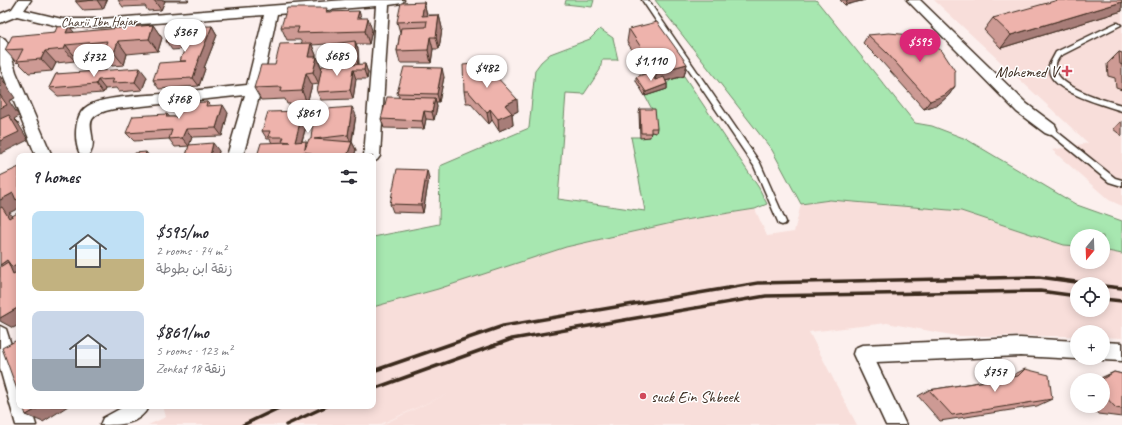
<!DOCTYPE html>
<meta charset="utf-8">
<style>
:root{--surface:#fff;--page:#f2f2f3;--text:#2b2b33;--muted:#7c7c81;--accent:#db2777}
body{margin:0;font-family:Caveat,"Playpen Sans Arabic",sans-serif;background:var(--page);color:var(--text);height:100vh;display:flex;flex-direction:column;font-size:15px;white-space:nowrap}
*{box-sizing:border-box;margin:0}
p{font-size:13px;color:var(--muted)}
.icon{flex:none;width:22px;height:22px;fill:none;stroke:currentColor;stroke-width:2;stroke-linecap:round;stroke-linejoin:round}
.map{position:relative;flex:1;overflow:hidden}
.side{position:absolute;left:16px;top:153px;width:360px;height:256px;display:flex;flex-direction:column;background:var(--surface);border-radius:8px;box-shadow:0 2px 10px #0003}
.side>*{flex:none}
.needle{width:26px;rotate:199deg}
.controls{position:absolute;left:1070px;top:229px;display:grid;gap:8px}
.controls a{display:grid;place-items:center;width:40px;height:40px;border-radius:50%;background:var(--surface);box-shadow:0 2px 10px #0003;font-size:20px}
.price{position:absolute;translate:-50% -34px;padding:0 9px;border-radius:14px;background:#fff;color:#222;font-size:13px;line-height:26px;filter:drop-shadow(0 1px 2px #0008)}
.price::after{content:'';position:absolute;left:50%;top:24px;width:12px;height:9px;margin-left:-6px;background:inherit;clip-path:polygon(0 0,100% 0,50% 100%)}
.price.on{background:var(--accent);color:#fff}
ul{padding:0;list-style:none}
li{display:flex;align-items:center;gap:12px;height:100px;padding:0 16px}
li span{display:grid;place-items:center;flex:none;width:112px;height:80px;border-radius:8px;color:#555}
li>.icon{margin-inline-start:auto}
span .icon{width:48px;height:48px;fill:#fffc;stroke-width:1}
li b{font-size:17px}
h2{display:flex;justify-content:space-between;align-items:center;height:48px;padding:0 16px;font-size:17px}
.map>svg:first-child{display:block}
.built{fill:#f8deda;fill-rule:evenodd}
.green{fill:#a7e7b0;stroke:#718867}
.lines{fill:none;stroke-linecap:round;stroke-linejoin:round}
.service-casing{stroke:#3b2a1e;stroke-width:3}
.minor-casing{stroke:#3b2a1e;stroke-width:3}
.service{fill:#fff;fill-rule:evenodd}
.minor{fill:#fff;fill-rule:evenodd}
.rail{stroke:#3b2a1e;stroke-width:3.5}
.wall{fill:#cd9a94;stroke:#3b2a1e;fill-rule:evenodd}
.shaded-wall{fill:#a77d78;stroke:#3b2a1e}
.building{fill:#eeb3ac;stroke:#3b2a1e}
.poi-dot{fill:#d1495b;stroke:#fff;stroke-width:1.5}
.labels{text-anchor:middle;stroke-width:3;stroke-linejoin:round;paint-order:stroke}
.far-street-label{font-size:13px;fill:#3b2a1e;stroke:#fff}
.poi-label{font-size:16px;fill:#3b2a1e;stroke:#fff;text-anchor:end}
</style>
<div class="map">
<svg width="1122" height="425" viewBox="0 0 1122 425">
<rect width="100%" height="100%" fill="#fcf0ee"/>
<filter id="ink" filterUnits="userSpaceOnUse"><feTurbulence type="fractalNoise" baseFrequency=".025" numOctaves="2"/><feDisplacementMap in="SourceGraphic" scale="8" xChannelSelector="R" yChannelSelector="G"/><feConvolveMatrix kernelMatrix="1 2 1 2 8 2 1 2 1" color-interpolation-filters="sRGB"/></filter>
<g filter="url(#ink)">
<path class="built" d="M934,0H1122V206L1109,200L1052,150L1088,143Z
M830,200L961,211L1064,245L1077,246V262H1103V250L1122,254V338L1103,337V332H1077V336H957L887,323L809,332L857,425H381L447,394L379,425H148L166,417L163,406H373V307L438,289L566,247L685,220L755,209L767,236L794,232L801,204ZM1077,284H1103V310H1077Z"/>
<path class="green" d="M566,0H594L592,7L565,4Z
M655,0H816L915,123L932,126L966,139L1077,205L1122,221V254L1103,250V236H1077V246L1064,245L961,211L830,200L801,204L772,150Z
M600,29L613,38L618,60H602L600,70L584,94L566,93L558,199L645,211L631,137H650L654,113L645,96L666,89L665,85L672,79L684,76L759,188L767,204L755,209L685,220L566,247L438,289L373,307V237L439,224L440,166L529,128L535,70L541,62L550,54L590,39Z"/>
<g class="lines">
<defs>
<path id="service" d="M642,0H648L760,163L786,222L785,224L782,225L779,224L754,166Z
M1116,23H1118L1121,25L1060,56C1059,58 1056,61 1056,64C1050,86 1107,101 1122,105V111C1104,105 1057,93 1050,74C1049,71 1049,68 1049,65L1056,52Z
M1050,126L1115,178L1122,180V186L1109,182L1047,131L1046,129L1047,127Z"/>
<path id="minor" d="M18,0H31L24,10L62,19H101L345,0H404L402,3L389,5L380,156L377,160L373,162V156H364L376,6L277,14L261,89L243,156H227L245,95L114,109C73,117 101,134 90,154L85,156L80,154C74,142 74,117 85,108C99,96 143,96 162,94C191,91 219,88 247,85L264,15L101,27H62L17,16L0,23V14L12,9Z
M907,0H920L1027,104L1055,125L1057,129L1055,133L1050,135L1045,133L1017,112Z
M0,37L5,39L7,42L16,72L52,156H36L2,72L0,65Z
M0,326L6,329L19,370V406H30L36,425H16L0,369Z
M1020,338L1077,341V358H1079L1077,359L1020,356L876,362L906,425H886L853,354L855,348L862,345Z
M1103,342L1122,343V361L1103,360L1098,358H1103Z
M125,406H149C139,425 121,425 100,425L103,418Z"/>
</defs>
<use href="#service" class="service-casing"/>
<use href="#minor" class="minor-casing"/>
<use href="#service" class="service"/>
<use href="#minor" class="minor"/>
<path class="rail" d="M1103,286L1122,288
M1103,299L1122,301
M373,371L503,326L758,283L1039,277L1091,284
M373,389L512,339L766,296L1040,291L1077,296
M243,425L283,406
M286,425L327,406"/>
</g>
<path class="wall" d="M76,0H107L103,9L83,10L76,2Z
M118,0H189L188,1H165L161,10L148,11L145,6L123,7Z
M840,0H865L845,5Z
M1122,0V11L1001,48L984,30L993,18Z
M424,2L427,15H439L442,28L439,49H433L431,63H400L397,51L400,32L397,22Z
M329,12L361,18L372,30L369,44H356L358,49L359,65L365,64L368,73L367,79H356L353,99L321,100L317,92L319,84L312,85L307,103L287,104L285,99L261,100L254,88L275,65L302,43L300,40H287L281,27ZM327,44L325,63L327,66L322,68L316,57V55L312,45Z
M153,25L162,38L158,51L127,54L124,65L112,66L103,55L76,58L75,61L56,63L52,71L29,73L18,62L17,63L5,50L55,32L69,26L74,33Z
M212,26L217,35L204,68L205,69L199,86L159,89L153,80L180,61L185,49L172,50L166,41Z
M629,29L687,64L684,76L666,81L667,84V89L645,96L636,81V77L647,73L627,42Z
M868,35L955,86L949,95L939,104L924,109L882,62L863,43Z
M1119,52L1122,53V90L1116,88L1115,78L1108,76L1107,64Z
M56,74L147,77L142,90L119,92L116,88L105,89L103,93L58,96L49,88Z
M495,75L518,111L512,114L513,125L499,131L492,120L489,124L470,103H466L464,91Z
M444,77L439,102H436L437,107L434,120L426,119L424,129L384,128L381,119L399,97L397,93Z
M207,102L210,105L228,113L222,136L192,137L189,145L219,151L218,156H186L189,146L175,147L169,139L134,141L126,133L170,117H177Z
M640,109L657,128L656,133L651,132L650,137L640,138L639,113Z
M303,111L308,120L302,141L307,143L311,139L356,115L352,142L356,150L354,156H257L272,143L270,139H267L262,131Z
M1122,121V136L1113,129Z
M429,178L423,213L393,212L390,204Z
M1025,369L1052,399L1037,406L940,421L918,396L929,390L1010,377L1011,376Z
M1114,372L1122,374V417L1098,414L1091,406H1103V380H1096Z"/>
<path class="shaded-wall" d="M97,0H107L103,9Z
M154,0H164L165,1L161,10Z
M847,0H865L845,5Z
M424,2L427,15L426,21L422,16Z
M1122,2V11L1001,48L1011,35Z
M359,11L363,23L357,18Z
M439,15L442,28L439,49L436,37Z
M368,18L372,30L369,44L365,31Z
M153,25L162,38L158,51L149,39Z
M69,26L79,38L66,33Z
M212,26L217,35L204,68L205,69L199,86L193,78L198,61Z
M430,37L433,49L431,63L428,50Z
M118,41L127,54L124,65L114,53Z
M355,41L358,49L359,67L356,58Z
M311,43L316,55L313,69L308,57Z
M66,45L76,58L75,61L64,49Z
M45,51L56,63L52,71L41,59Z
M317,57L322,69L319,84L313,72Z
M365,64L368,73L367,79L364,70Z
M687,64L684,76L654,84L657,72Z
M140,68L147,77L142,90L135,82Z
M442,68L444,77L439,102L437,94Z
M353,70L356,79L353,99L350,90Z
M306,73L312,85L307,103L302,91Z
M0,76L15,98L9,101L19,116L14,119L18,123L28,140L0,154Z
M98,80L105,89L103,93L96,84Z
M667,84V89L645,96L646,92Z
M955,86L949,95L939,104L924,109L930,101Z
M435,98L437,107L434,120L432,112Z
M517,99L518,111L512,114L513,125L499,131L498,119L505,105Z
M223,105L228,113L222,136L216,128Z
M352,107L356,115L351,144L348,135Z
M490,109L492,120L489,124L487,113Z
M303,111L308,120L299,150L295,142Z
M424,111L426,119L424,129L422,121Z
M167,114L174,122L166,117Z
M186,129L192,137L189,146L182,138Z
M352,142L356,150L354,156H347Z
M213,143L219,151L218,156H210Z
M146,152L149,156H145Z
M427,170L429,178L423,213L421,205Z
M13,193L19,198V208L9,213L16,218L0,224V200Z
M7,260L19,262V278L0,277V265Z
M19,307V325L13,328L0,321V318Z
M42,406H68L43,422L26,415Z"/>
<path class="building" d="M76,0H94L76,2Z
M1058,0H1122V2L1011,35L993,18Z
M424,2L422,16L439,15L436,37H430L428,50L397,51L401,28L426,27L427,21L397,22L401,3Z
M287,8H327L326,12L359,11L357,18H368L365,31L297,33L299,27H281Z
M657,22L687,64L657,72L629,29Z
M153,25L149,39L118,41L114,53L102,54L107,41L66,45L64,49L45,51L41,59L17,61L23,49L5,50L12,36L55,32L57,27L69,26L66,33Z
M212,26L198,61L199,60L193,78L153,80L159,63L186,61H180L188,41H166L172,27Z
M889,33L911,35L927,41L942,51L955,71V86L945,95L930,101L887,53L868,35Z
M355,41L356,58L325,63V45Z
M311,43L308,57H317L313,72L306,73L302,91L281,92L282,87L254,88L261,65H275L280,44Z
M1119,52L1122,53V65L1120,64Z
M494,62V74L517,99L505,105L512,113L498,119L490,109L487,113L468,91H464L463,65Z
M365,64L364,70H353L350,90L317,92L322,66Z
M404,67L442,68L437,94L397,93Z
M140,68L135,82L112,83L114,79L98,80L96,84L49,88L56,74Z
M650,72L655,80L664,77L667,84L646,92L636,77Z
M0,83L2,86L0,87Z
M0,95L7,105L0,108Z
M387,97L435,98L432,112L424,111L422,121L381,119Z
M207,102L206,106L223,105L216,128L186,129L182,138L169,139L172,130L126,133L133,116L167,114L166,117H177L181,103Z
M352,107L348,135L314,139L352,142L347,156H310L311,153L303,152V156H257L261,143L290,142L282,141L284,137H268L270,131H262L268,112L303,111L295,142L306,141L305,149L309,139H311L314,110Z
M640,109H655L657,128H651V133H641Z
M9,115L19,132L0,141V119Z
M213,143L210,156H186L189,145Z
M146,152L145,156H133L135,153Z
M19,167V198L16,200L13,193L0,200V176Z
M397,169L427,170L421,205L390,204Z
M2,207L9,218L19,212V262L12,267L7,260L0,265V208Z
M8,262L13,274L19,271V307L0,318V267Z
M19,339V395L2,348Z
M1025,369L1049,375L1052,399L952,415L929,390L1018,376Z
M1114,372L1122,374V409L1116,408L1103,394V380H1101Z
M23,406H42L26,415Z"/>
</g>
<g class="poi-dot">
<path d="M1065 65h4v4h4v4h-4v4h-4v-4h-4v-4h4z"/>
<circle cx="643" cy="396" r="4"/>
</g>
<g class="labels">
<g class="far-street-label">
<text transform="translate(99 21) rotate(-1)" y="5">Charii Ibn Hajar</text>
</g>
<g class="poi-label">
<text x="1058" y="77">Mohemed V</text>
<text x="651" y="402" text-anchor="start">suck Ein Shbeek</text>
</g>
</g>
</svg>
<div class="controls">
<a><svg class="needle" viewBox="-14 -14 28 28"><path d="M0-13l5 13h-10z" fill="#e53935"/><path d="M0 13l5-13h-10z" fill="#7c7c81"/></svg></a>
<a><svg class="icon" aria-label="locate" viewBox="0 0 24 24"><circle cx="12" cy="12" r="6"/><path d="M12 2v4M12 18v4M2 12h4M18 12h4"/></svg></a>
<a>+</a>
<a>−</a>
</div>
<b class="price" style="left:185px;top:53px">$367</b>
<b class="price on" style="left:920px;top:63px">$595</b>
<b class="price" style="left:337px;top:77px">$685</b>
<b class="price" style="left:94px;top:78px">$732</b>
<b class="price" style="left:651px;top:82px">$1,110</b>
<b class="price" style="left:487px;top:89px">$482</b>
<b class="price" style="left:179px;top:120px">$768</b>
<b class="price" style="left:308px;top:134px">$861</b>
<b class="price" style="left:995px;top:393px">$757</b>
<section class="side">
<h2>9 homes<svg class="icon" aria-label="filters" viewBox="0 0 24 24"><path d="M4 7h16M4 17h16"/><circle cx="9" cy="7" r="2"/><circle cx="15" cy="17" r="2"/></svg></h2>
<ul>
<li><span style="background:linear-gradient(#bfe0f5 60%,#c2b280 0)"><svg class="icon" aria-label="home" viewBox="0 0 24 24"><path d="M3 11l9-7 9 7M6 9v11h12V9"/></svg></span><div><b>$595/mo</b><p>2 rooms · 74 m²</p><p>زنقة ابن بطوطة</p></div></li>
<li><span style="background:linear-gradient(#c9d6e8 60%,#9aa5b1 0)"><svg class="icon" aria-label="home" viewBox="0 0 24 24"><path d="M3 11l9-7 9 7M6 9v11h12V9"/></svg></span><div><b>$861/mo</b><p>5 rooms · 123 m²</p><p>Zenkat 18 زنقة</p></div></li>
</ul>
</section>
</div>
